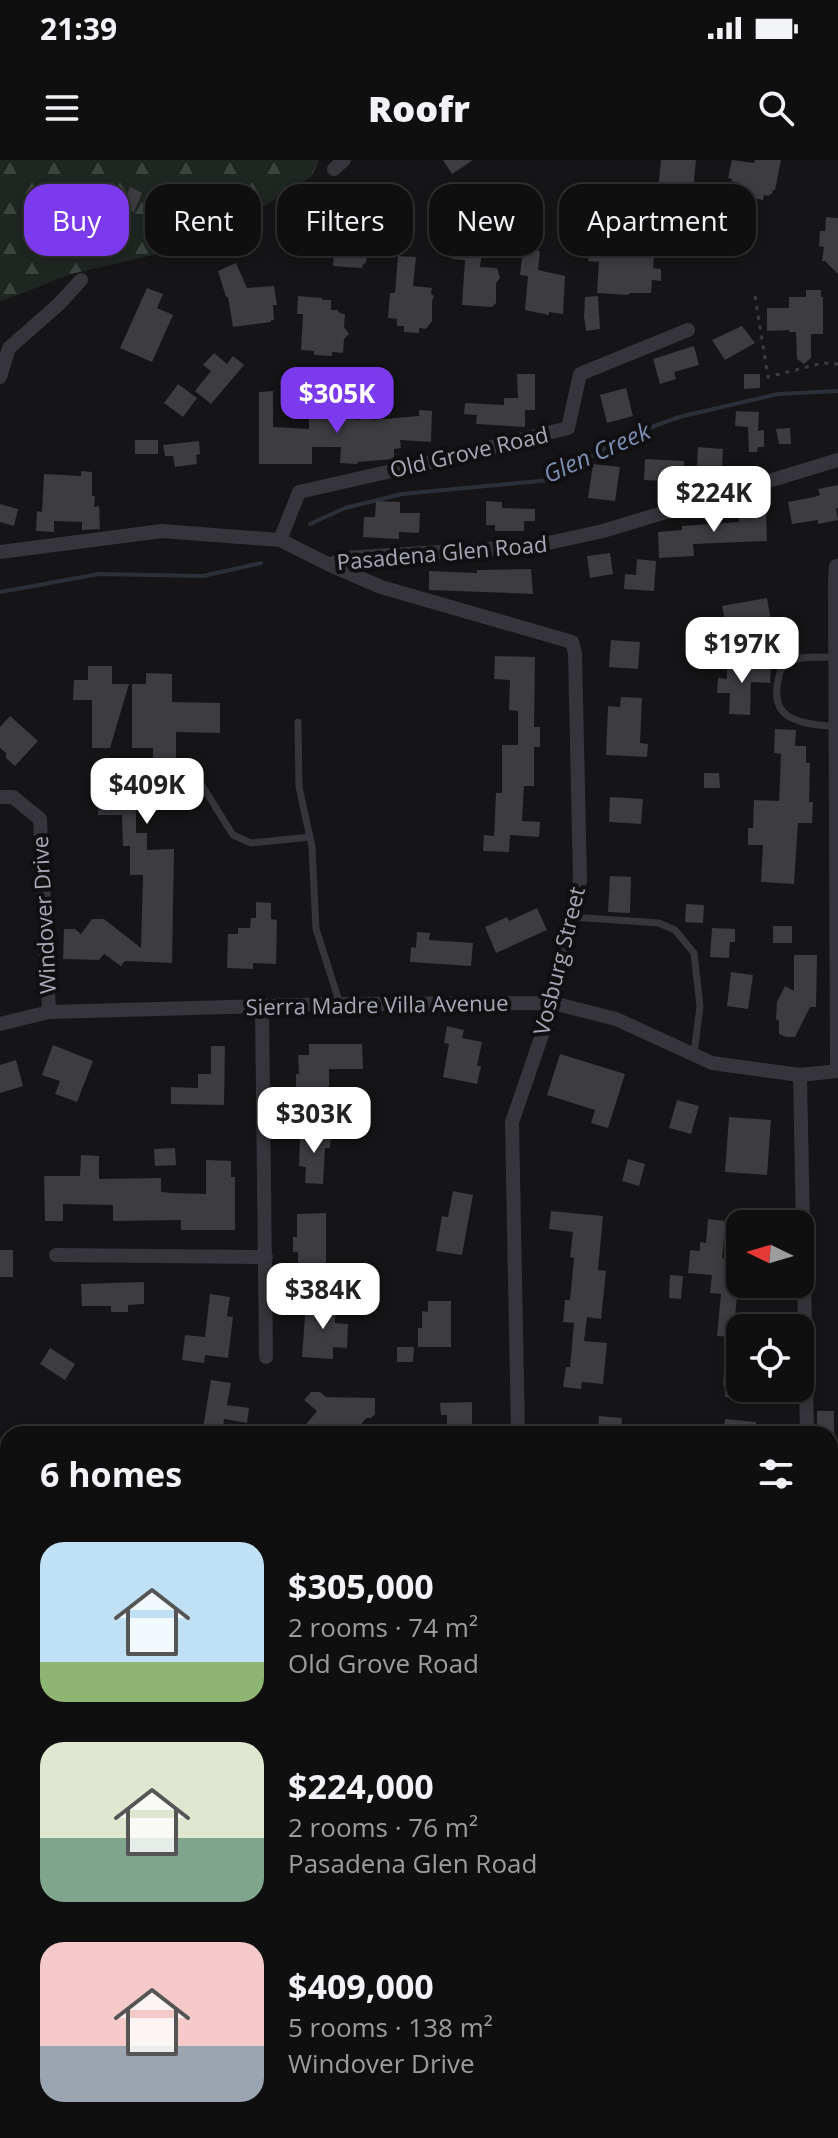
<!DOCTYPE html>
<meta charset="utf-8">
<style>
:root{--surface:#100f10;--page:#191819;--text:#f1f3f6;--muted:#9c9c9f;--line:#302f30;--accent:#7c3aed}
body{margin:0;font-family:"Open Sans",sans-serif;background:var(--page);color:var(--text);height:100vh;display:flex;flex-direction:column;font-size:30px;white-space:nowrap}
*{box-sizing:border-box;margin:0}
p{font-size:26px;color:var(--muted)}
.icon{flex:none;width:44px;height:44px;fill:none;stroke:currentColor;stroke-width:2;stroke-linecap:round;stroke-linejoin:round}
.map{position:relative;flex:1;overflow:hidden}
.details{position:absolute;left:0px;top:1266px;width:838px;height:712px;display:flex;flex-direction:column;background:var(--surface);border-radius:24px 24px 0 0;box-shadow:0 4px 12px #0003,0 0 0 2px var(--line)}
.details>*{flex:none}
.guide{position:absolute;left:24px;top:24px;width:790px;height:72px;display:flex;gap:16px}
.needle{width:52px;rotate:275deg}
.tools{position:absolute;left:726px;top:1050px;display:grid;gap:16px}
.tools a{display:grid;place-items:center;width:88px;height:88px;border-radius:16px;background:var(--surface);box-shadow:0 4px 12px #0003,0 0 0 2px var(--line);font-size:40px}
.price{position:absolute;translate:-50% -68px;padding:0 18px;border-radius:16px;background:#fff;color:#222;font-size:26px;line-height:52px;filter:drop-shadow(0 2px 4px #0008)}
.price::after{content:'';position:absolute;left:50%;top:48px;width:24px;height:18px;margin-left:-12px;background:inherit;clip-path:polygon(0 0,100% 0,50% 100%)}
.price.current{background:var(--accent);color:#fff}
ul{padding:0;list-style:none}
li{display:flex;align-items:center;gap:24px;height:200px;padding:0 40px}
li span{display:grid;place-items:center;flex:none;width:224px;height:160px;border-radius:24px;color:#555}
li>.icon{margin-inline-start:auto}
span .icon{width:96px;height:96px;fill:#fffc;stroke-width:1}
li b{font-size:34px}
h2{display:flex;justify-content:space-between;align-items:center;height:96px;padding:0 40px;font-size:34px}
.pill{padding:0 28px;border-radius:24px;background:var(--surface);box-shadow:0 4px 12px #0003,0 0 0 2px var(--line);font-size:28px;line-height:72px}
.pill.current{background:var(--accent);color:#fff}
.status{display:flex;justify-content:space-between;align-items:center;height:56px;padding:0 40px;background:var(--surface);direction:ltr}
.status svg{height:22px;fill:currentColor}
header{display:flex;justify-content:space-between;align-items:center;height:104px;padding:0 40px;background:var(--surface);font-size:36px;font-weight:800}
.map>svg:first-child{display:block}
.forest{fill:url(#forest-firs)}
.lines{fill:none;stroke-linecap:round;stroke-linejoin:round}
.stream{stroke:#2a303b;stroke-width:4}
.building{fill:#3c3c41}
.path{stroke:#3b3c43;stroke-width:3;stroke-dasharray:4 6;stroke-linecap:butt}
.lane{stroke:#35353b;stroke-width:7}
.street{stroke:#35353b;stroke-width:14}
.labels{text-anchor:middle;stroke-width:8;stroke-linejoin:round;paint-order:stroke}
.street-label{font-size:22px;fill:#a6a8b7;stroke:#100f11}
.water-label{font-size:24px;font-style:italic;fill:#7b8fb3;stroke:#100f11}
</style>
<div class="status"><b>21:39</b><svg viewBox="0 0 49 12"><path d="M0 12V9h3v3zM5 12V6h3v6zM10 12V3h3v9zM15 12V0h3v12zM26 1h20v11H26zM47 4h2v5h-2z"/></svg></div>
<header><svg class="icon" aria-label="menu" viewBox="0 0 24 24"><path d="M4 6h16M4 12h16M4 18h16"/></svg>Roofr<svg class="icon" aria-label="search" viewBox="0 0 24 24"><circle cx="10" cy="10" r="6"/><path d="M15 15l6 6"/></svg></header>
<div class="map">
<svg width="838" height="1978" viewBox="0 0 838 1978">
<defs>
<pattern id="forest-firs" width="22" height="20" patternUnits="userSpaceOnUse" patternTransform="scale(2)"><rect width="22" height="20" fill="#1e2621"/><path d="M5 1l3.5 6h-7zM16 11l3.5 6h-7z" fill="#3c433f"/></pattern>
</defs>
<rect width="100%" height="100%" fill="#151416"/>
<path class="forest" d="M0,0H319L311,17L204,83L71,114L0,142Z"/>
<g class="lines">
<path class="stream" d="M310,364L345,348L402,334L549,320L627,276L679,257L778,234L838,231
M0,432L99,414L203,416L261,403"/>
</g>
<path class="building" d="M443,0H473L452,14Z
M661,0H696L693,32L658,28Z
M732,0L754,3L755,0H781L775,30H773L772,34H770L769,36L764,35L763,40L738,35L740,23L731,21L732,19L728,18Z
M195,22L204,29L193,44L184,37Z
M130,27L142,33L134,52L122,47Z
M375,49L401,52L400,69L374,67Z
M325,55L371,58L366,103L363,104L362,108L333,106L336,70L323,68Z
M826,57L838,58V114L825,101H822L824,87L819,86L820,71H825Z
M454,80L483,82L480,107L497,108L500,118L496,123V143L492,147L462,145L465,100L452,99Z
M590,80L616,82L615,87L632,88V91L648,92V95L654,96L653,108L661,109V121L652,120L651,133H629V135L597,133L599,102L588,101Z
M523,89L540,91L538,110L565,116L563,154L549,152V155L525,150L528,116L520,115Z
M398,96L416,97L413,126L432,128L431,134L434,136L432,141V161L426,169L419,168V173L404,172V166H397V159L388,158L390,133H395Z
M236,103L247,128L274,126L277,145H273L274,160H271V162L233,167L228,137H226L218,111Z
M147,128L163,134L157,148L173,155L152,202L120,188Z
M806,130H821V137H823V174H811V198L804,204L797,199L796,172H789V170L767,171V148H789V137H806Z
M298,136L322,138V140H331V150H337L340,153L345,154L344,167L349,174L344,179L343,193L332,192V196L314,195V191L301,190L303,154H297Z
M598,136L600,169L586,171L584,156L585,137Z
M742,166L755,183L725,200L712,180Z
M694,186L699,205L674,212L676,219L660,224L653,199Z
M214,193L227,204L233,196L244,205L211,244L195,231L211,211L203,205Z
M517,214H535V250H525V267L476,264L477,255L464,254L465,243L504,245V238H518Z
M744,214H760V228L744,229Z
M178,224L197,238L183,257L164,243Z
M626,228L633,256L607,263L600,235Z
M273,231V267L309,269V251H317V241H334V258L360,260L361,253L372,254V260L419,256V250L432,251L431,282L400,280L401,288L394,289V299L358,302L357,304L340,303L341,287H312V304H259V232Z
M736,251L759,252L758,271L764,270V287H758L757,292H749L748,267L735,266Z
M790,268L791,284H779L776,269Z
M135,280H158V294H135Z
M199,281L200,294L196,295L197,304L175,307L173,296H165L163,285Z
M698,287L723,289L722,308L697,307Z
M645,299L684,301L683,322L644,320Z
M593,304L620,307L615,341L588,338Z
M81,311L92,312V336H95L94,347L99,346L100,369L82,370V362L54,361V372L36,371L37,351L42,352L44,314L81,316Z
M838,325V348H836L838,360L818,364V360L792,364L788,342L814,337L820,335L818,329Z
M376,341L400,342V353H420L419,373L399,372V379L363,377L364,357H375Z
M486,341L502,342V348L535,349V361H524V371H495V365H486Z
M0,344L18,349L14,366L0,362Z
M766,349L767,381L693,384L694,396L659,398L658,372L682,370V366L739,362V350Z
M610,393L613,414L590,418L587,396Z
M637,399L656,401L654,431L624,429L625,414L636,415Z
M531,409L533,434L429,430V411L477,413V410Z
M767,438L772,467H769L772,481L748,486L746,474L728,477L722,446Z
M611,480L640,482L638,509L609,507Z
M495,496L535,497L534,567H540V587H534V626H524L522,661L540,662L539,677L510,675L509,692L483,691L484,675L494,676L496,633H502V585H518V551L509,550L510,520L494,519Z
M727,503L771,505L770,523L751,522L750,555L729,554L730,533H717L718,518L727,519Z
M88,506H112V524H129L110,588H92V540H73L74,520H88Z
M146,513L172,514V542L220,543V573L176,572V645L136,633V673H147V690L174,689L172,803L125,801L121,806L104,794L99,800L63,799L64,769H75L81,774L92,759H104L141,788L143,715H130V686H123L122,655H98V637H110V627H153V588H132V524H146Z
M621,537L642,538L640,583L648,584L647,597L606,595L608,546L620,547Z
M10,556L38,581L15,606L6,598V593L0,588V567Z
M775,569L796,570L795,586H806V603H810L809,642H813L812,663H798L794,724L761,722L763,685H748V668H753L754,640L779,641L781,594L774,593Z
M704,613H719L720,628H704Z
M610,637L643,639L641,664L609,662Z
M610,716L631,717L630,753L608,752Z
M256,742L271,743V759L277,760L276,804L253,803V809L227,808L228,774H238V768H250L251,758H256Z
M686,744L704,745L703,763L685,762Z
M537,748L547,770L496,793L485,767L507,757L509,761Z
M773,766H792V783H773Z
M712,768L735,769V782H730L729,798L710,797Z
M417,772L430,773L429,780L473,783L471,806L410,802L411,787L416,788Z
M794,795H817L816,847H810L795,877H786L779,874V861L776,859L777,842L785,826L794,831Z
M731,812L753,815L748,849L727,846Z
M447,866L464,870L462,878L482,882L477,906H481L477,924L443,917L449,884L444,883Z
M309,884H362L363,909H329V944H302V936H296V914H299L298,895H309Z
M53,885L93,901L77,942L55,934L60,921L42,915Z
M211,886H225L224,945L171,944V927L198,928V914H211Z
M560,894L625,914L608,968L591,963L595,950L547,935Z
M16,900L23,926L0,933V905Z
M677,940L699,946L691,974L669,968Z
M729,957L771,960L767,1015L725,1012Z
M306,970L331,972L330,988H325L323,1024L305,1023L306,1007L299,1006L300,978L306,979Z
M175,988L176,1005L155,1006L154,989Z
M81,995L99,996V1019L161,1018V1032L171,1033L206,1034V1000L231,1001V1017H235V1070H181V1060L113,1061V1045L63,1044V1061H45L44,1016H80Z
M628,999L645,1004L639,1026L622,1021Z
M453,1031L473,1035L462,1095L436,1091L442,1056L448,1057Z
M551,1051L603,1056L598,1110L606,1111L601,1159L587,1157L584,1181L607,1183L603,1224L582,1222L581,1229L563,1227L566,1207H570L574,1163L563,1162L565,1140H570L574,1098L570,1097L573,1072L549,1069Z
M326,1053V1113H298V1092H293V1077H297V1054Z
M708,1059L726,1061L722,1098L738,1100L735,1121H740V1124H757L756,1138L737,1136L733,1177L717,1176L721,1134L710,1133L712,1115L688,1113L690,1090L700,1091V1082L706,1083Z
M0,1090H13V1117H0Z
M670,1115L683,1116L681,1139L669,1138Z
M144,1122V1144L128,1145V1152H111V1146H82L81,1124Z
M210,1134L230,1137L227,1156L233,1157L228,1198L205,1195L204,1203L182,1200L185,1175L205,1177Z
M428,1141H451V1187H418V1168H422V1151L428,1152Z
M306,1142L336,1144L335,1163L348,1164L347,1188L333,1187V1199L302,1197Z
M397,1187H414L413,1202H397Z
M50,1188L75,1204L65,1220L40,1204Z
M726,1188L740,1189V1226L723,1225Z
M211,1220L231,1223L227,1245L249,1248L247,1263L224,1259L222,1274H202Z
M725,1228H761L760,1240L725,1237Z
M311,1232H320L326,1237L375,1238V1254L371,1258H366L360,1266H331L323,1274H310L303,1268L317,1251L304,1240Z
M472,1242V1274H447V1255H441L440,1243Z
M817,1251H834V1274H817Z
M599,1256L622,1258L621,1274H598Z
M725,1259L756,1262L755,1274H724Z"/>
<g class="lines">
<path class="path" d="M755,136L768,217L823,203L838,204"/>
<path class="lane" d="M835,497C822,498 803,495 791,501C782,504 779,512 778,521C769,563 805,563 836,567
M298,562L299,627L312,687L316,769L340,844
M192,606L198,619L233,675L251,683L310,677
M571,757L659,763L675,770L694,793L700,846L694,894"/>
<path class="street" d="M334,9L344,0
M0,217L9,188L59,144L81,120
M280,380L299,332L440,300L568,268L580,214L688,170
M0,392L162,371L280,380L330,405L344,398L535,386L603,371L838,300
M330,405L381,427L572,482L575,493L580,720L553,843L512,962L518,1274
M836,406L835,421L837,911
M0,637H13L40,659L49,852
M262,847L266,1197
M0,864L49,852L340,844L553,843L616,859L712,903L800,915L838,911
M800,915L807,1274
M56,1095L266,1097
M0,1742L8,1746
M0,1947L8,1934
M300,1970L306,1978
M409,1978L414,1970
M771,1978L776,1970"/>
</g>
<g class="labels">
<g class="street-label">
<text transform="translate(469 292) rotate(-13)" y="8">Old Grove Road</text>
<text transform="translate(442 393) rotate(-5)" y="8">Pasadena Glen Road</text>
<text transform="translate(44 755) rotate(-93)" y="8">Windover Drive</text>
<text transform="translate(559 801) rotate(-76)" y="8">Vosburg Street</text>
<text transform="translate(377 845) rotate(-1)" y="8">Sierra Madre Villa Avenue</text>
</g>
<g class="water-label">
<text transform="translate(597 293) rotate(-24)" y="8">Glen Creek</text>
</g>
</g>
</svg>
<div class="tools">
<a><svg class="needle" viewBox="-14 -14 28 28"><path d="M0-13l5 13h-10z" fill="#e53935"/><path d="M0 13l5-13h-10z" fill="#9c9c9f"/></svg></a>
<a><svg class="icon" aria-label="locate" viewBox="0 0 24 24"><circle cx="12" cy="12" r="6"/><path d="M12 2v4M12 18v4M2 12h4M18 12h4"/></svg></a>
</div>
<b class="price current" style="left:337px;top:275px">$305K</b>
<b class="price" style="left:714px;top:374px">$224K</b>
<b class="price" style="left:742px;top:525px">$197K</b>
<b class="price" style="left:147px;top:666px">$409K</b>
<b class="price" style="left:314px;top:995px">$303K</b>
<b class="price" style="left:323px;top:1171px">$384K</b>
<div class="guide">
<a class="pill current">Buy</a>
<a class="pill">Rent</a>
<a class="pill">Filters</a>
<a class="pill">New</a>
<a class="pill">Apartment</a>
</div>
<section class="details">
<h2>6 homes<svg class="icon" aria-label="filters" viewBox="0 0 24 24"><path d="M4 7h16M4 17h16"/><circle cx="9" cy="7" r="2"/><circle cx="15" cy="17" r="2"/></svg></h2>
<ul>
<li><span style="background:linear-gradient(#bfe0f5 75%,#8fb573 0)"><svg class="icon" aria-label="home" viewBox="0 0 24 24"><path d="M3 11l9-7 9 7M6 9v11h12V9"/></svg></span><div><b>$305,000</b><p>2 rooms · 74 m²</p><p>Old Grove Road</p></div></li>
<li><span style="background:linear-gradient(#dfe7d0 60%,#7fa58c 0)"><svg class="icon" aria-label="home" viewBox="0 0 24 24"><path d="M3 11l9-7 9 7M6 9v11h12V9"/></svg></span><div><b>$224,000</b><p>2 rooms · 76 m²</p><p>Pasadena Glen Road</p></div></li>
<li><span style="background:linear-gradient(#f6c9c9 65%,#9aa5b1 0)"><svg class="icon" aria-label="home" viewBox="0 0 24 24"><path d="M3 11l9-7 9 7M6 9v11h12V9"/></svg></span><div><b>$409,000</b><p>5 rooms · 138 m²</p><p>Windover Drive</p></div></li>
</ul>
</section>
</div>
